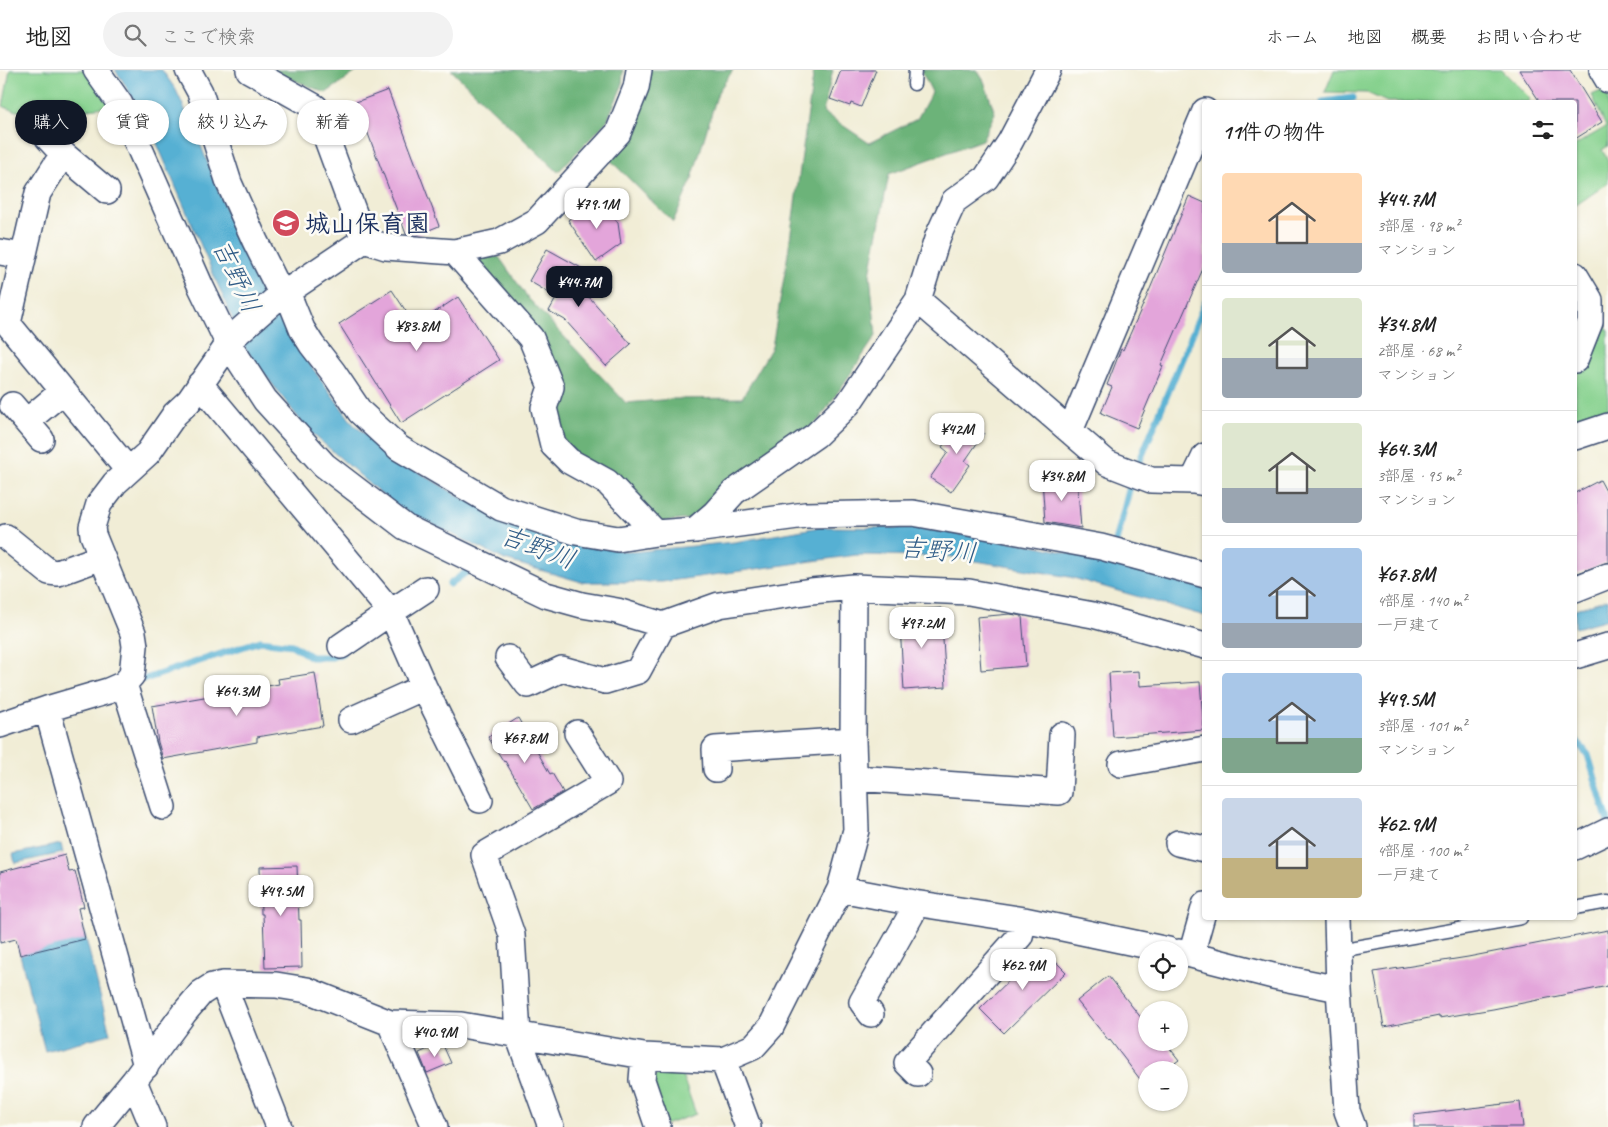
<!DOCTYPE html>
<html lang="ja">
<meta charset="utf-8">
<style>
:root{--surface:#fff;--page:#f2f2f2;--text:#222;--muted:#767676;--line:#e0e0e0;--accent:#111827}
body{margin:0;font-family:Caveat,"Klee One",sans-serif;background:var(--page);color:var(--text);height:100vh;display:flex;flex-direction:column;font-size:19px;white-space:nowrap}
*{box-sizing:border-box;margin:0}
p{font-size:16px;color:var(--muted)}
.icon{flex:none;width:28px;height:28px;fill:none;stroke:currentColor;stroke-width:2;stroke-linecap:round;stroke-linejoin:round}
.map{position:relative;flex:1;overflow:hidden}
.drawer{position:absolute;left:1202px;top:30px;width:375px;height:820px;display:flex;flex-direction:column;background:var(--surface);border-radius:5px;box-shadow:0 1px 4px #0004}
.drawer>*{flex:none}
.guide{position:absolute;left:15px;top:30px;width:475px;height:45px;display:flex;gap:10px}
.buttons{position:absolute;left:1138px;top:871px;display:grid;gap:10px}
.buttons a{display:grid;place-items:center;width:50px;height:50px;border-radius:50%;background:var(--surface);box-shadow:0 1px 4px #0004;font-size:25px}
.price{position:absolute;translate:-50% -42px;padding:0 11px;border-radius:10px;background:#fff;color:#222;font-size:16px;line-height:32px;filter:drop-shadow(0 1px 2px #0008)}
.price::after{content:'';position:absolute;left:50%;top:30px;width:15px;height:11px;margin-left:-8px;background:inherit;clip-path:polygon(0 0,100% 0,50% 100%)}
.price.selected{background:var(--accent);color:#fff}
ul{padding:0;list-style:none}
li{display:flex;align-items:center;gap:15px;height:125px;padding:0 20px}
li+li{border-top:1px solid var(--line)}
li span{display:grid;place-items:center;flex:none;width:140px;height:100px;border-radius:5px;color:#555}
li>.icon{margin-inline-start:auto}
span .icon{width:60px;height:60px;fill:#fffc;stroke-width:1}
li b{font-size:21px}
h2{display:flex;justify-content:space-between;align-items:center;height:60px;padding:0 20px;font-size:21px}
.pill{padding:0 18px;border-radius:22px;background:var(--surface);box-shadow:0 1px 4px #0004;font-size:18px;line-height:45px}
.pill.selected{background:var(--accent);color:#fff}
header{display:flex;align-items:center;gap:30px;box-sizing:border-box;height:70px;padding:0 25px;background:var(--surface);border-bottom:1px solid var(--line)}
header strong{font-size:24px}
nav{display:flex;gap:28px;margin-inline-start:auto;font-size:18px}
.search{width:350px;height:45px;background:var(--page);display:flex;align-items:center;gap:12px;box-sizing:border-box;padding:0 18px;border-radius:28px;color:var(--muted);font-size:19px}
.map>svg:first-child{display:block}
.green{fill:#86d18e;stroke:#508076}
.forest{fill:#6cb379;stroke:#44716c}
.water{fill:#56b0d3;stroke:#387098}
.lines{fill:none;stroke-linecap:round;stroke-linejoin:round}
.stream{stroke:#56b0d3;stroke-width:7}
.building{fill:#e3a5da}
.lane-casing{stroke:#3b4c70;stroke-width:15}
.street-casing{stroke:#3b4c70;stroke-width:28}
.lane{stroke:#fff;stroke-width:12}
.street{stroke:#fff;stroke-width:25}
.labels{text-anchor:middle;stroke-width:5;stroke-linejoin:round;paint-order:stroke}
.poi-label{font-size:25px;font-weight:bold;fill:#1b2f5e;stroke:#fdfcf7;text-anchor:start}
.water-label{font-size:26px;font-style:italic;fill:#305c87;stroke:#fdfcf7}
</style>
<header>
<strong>地図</strong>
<div class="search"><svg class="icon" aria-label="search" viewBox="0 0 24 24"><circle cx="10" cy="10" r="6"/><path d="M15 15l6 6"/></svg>ここで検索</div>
<nav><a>ホーム</a><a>地図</a><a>概要</a><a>お問い合わせ</a></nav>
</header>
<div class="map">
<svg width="1608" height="1057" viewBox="0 0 1608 1057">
<rect width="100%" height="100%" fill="#fdfcf7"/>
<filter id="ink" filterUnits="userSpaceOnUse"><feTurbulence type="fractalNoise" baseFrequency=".02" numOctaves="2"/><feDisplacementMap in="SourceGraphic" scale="10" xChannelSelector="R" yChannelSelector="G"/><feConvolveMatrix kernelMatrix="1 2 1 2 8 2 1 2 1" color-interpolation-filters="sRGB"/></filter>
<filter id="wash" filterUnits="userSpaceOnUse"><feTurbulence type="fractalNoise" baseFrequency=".0096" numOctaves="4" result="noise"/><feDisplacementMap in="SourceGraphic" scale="20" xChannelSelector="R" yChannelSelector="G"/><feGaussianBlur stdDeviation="1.12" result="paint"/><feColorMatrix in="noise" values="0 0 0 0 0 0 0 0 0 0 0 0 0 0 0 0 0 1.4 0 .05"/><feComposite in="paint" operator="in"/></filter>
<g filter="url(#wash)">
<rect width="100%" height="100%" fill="#f1edd6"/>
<path class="green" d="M10,0H86L112,36C84,39 26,50 3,36Z
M1334,0H1502L1530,28L1528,32H1387L1367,23L1325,22Z
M1603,20L1608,29V76L1602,80L1608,90V113L1575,136V75L1606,57L1592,25Z
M1602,245L1608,261V342L1575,357V312Z
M680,999L696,1044L665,1055L653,1009L662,1001Z"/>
<path class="forest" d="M269,0H359L326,23Z
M451,0H623L622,16L607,51L558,102Z
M650,0H733L718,22L691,112L673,152L610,90L635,52Z
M814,0H833L823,42L869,73L917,49L932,22L921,0H977L984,11L995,43L982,70L889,104L870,204L876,266L819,350L691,449L658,452L571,384L549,340L557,318L464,186L499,187L528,228L626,333L673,329L742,328L772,277L787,190Z"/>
<path class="water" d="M115,0H162L176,20L198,68L229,148L261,223L300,281L354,355L402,392L462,428L567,473L632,482L735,472L820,457L917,458L1033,475L1125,496L1205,519V546L1070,507L947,486L856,485L662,512H582L505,490L394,435L307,359L246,280L152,62L121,8Z
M1608,529V549L1575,558V539Z
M61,774L63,783L15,793L13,784Z
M83,857L110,964L45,981L17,873Z"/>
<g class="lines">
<path class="stream" d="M1323,32L1353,28
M1115,476L1131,412L1205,233
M450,514L472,498
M145,609L260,571L292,575L311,587H332L342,583
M1575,669L1588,685L1608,752"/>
</g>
<g id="blocks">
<path class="building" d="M841,0H876L861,37L851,33L850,36L830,29Z
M1519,0H1570L1602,52L1575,69V32H1540Z
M388,20L439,156L417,165L406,164L356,32Z
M1189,126L1205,133V194L1161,295L1163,296L1137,358L1101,343L1112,317L1107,315L1121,279L1123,280L1150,219Z
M598,128L618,153L621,174L596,192L568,150Z
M547,179L585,200L566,214L590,228L631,274L606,296L565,250L549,241L563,216L551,224L529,211Z
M392,220L415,255L458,227L499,290L401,353L339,254Z
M962,348L984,363L965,391L970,395L951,422L930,408L948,382L942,377Z
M1077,407L1081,458L1045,452L1042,409Z
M1600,410L1608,425V492L1575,504V423Z
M941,538L946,617L904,620L899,541Z
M1010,544L1022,546L1026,596L981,600L977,547Z
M1139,601L1140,616L1200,612L1204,660L1113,667L1109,603Z
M315,603L323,656L257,667V672L163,689L158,672L152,636L279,614L278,609Z
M518,648L550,704L552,703L563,722L533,739L505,691L504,692L488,667Z
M65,785L69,802L75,801L84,837L78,838L85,869L20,885L16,869L0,873V802Z
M297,796L299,850H301L302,897L265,898L263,844H261L260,797Z
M1608,860V916L1493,939L1439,948V946L1384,957L1374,902L1468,887Z
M1042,878L1066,902L1004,963L980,939Z
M1108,906L1146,954V972H1165L1179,990L1165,1000H1146V1017L1110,970L1109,971L1077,931Z
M442,973L451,993L427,1003L419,983Z
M1520,1032L1523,1057H1414V1045Z"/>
</g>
</g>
<g filter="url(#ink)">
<use href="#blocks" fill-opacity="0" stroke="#3b4c70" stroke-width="1"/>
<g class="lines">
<defs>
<path id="lane" d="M914,14L915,0
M1575,838L1608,832
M1338,880L1521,848"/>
<path id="street" d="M96,0L120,34L201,217L228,273L265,330L324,395L405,457L546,525L582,535L617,541L663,555L719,535L811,521L854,517L969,522L1093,545L1205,576
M188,0L200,22L229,113L255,171L282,225
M249,0L315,37L364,170
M1602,0L1608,10
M48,68L63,84L107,121
M63,84L38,123L9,249V255L128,400
M364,170L386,177L455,182L499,172L537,151L618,63L636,18L639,0
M0,182L23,186
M455,182L531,268L551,317L544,338L553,375L569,391L607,412L656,463
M1575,205L1590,230V252L1575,290
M287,222L302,259L312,275L333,302L360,342L399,378L501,438L576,462L618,469L656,463L695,460L805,445L913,443L1101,477L1205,505
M918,230L1107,393L1151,410L1193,411L1205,413
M200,314L391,542L341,576
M12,335L41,369
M27,351L63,321
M1070,361L1205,41
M1575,367L1608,356
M1193,411L1205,386
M695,460L715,443L734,422L816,365L848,334L918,230L938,166L954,131L986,108L1010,72L1048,0
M6,467L49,502L58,503L102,487
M426,519L391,542L424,617L480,730
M1575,519L1608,506
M1575,586L1608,576
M508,588L528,615L562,599L605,611L638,601L663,555
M124,614L163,737
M47,639L146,996
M351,650L424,617
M0,655L47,639L108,621L124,614L132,605L135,576L133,563L93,465L92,457L99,434L115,413L148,383L175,344L189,331L234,266L276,229L364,170
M1121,694L1205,679
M716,699L715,679L853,670
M855,708L1059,722L1062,665
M1178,773L1205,779
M1575,777L1608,761
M840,819L914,833L1024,850L1168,880
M1337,848L1339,919L1347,1041L1353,1057
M1179,882L1273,906L1339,919
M1191,885L1205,835
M223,914L279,1057
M871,944L862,932L911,845L914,833
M390,953L435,1057
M644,986L642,1010L658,1057
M723,990L748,1057
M918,1004L907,993L1020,866L1024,850
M134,1011L153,1057
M96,1057L134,1011L184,943L201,923L212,916L223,914L276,915L307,920L390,953L461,955L644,986L723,990L753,977L771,957L840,819L856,760L853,670L854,517
M551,1057L518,965L512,865L484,785L608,712L577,663"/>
</defs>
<use href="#lane" class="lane-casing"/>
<use href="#street" class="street-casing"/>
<use href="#lane" class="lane"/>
<use href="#street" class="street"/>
</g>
</g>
<defs>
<symbol id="school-disc" viewBox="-11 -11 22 22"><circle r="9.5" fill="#d1495b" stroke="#fdfcf7"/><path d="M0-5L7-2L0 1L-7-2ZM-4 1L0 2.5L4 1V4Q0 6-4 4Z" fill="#fff"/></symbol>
</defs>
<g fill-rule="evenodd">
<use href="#school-disc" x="270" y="137" width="32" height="32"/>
</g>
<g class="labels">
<g class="poi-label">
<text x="305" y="162">城山保育園</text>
</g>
<g class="water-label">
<text transform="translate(237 206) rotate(65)" y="9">吉野川</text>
<text transform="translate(538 477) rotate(20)" y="9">吉野川</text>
<text transform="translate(938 480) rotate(4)" y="9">吉野川</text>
</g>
</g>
</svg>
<div class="buttons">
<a><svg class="icon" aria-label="locate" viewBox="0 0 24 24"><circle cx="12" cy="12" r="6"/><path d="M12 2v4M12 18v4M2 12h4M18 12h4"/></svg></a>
<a>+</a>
<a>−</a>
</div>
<b class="price" style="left:597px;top:160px">¥79.1M</b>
<b class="price selected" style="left:579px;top:238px">¥44.7M</b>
<b class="price" style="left:417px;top:282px">¥83.8M</b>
<b class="price" style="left:957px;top:385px">¥42M</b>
<b class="price" style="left:1062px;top:432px">¥34.8M</b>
<b class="price" style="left:922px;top:579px">¥97.2M</b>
<b class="price" style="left:237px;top:647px">¥64.3M</b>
<b class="price" style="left:525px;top:694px">¥67.8M</b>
<b class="price" style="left:281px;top:847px">¥49.5M</b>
<b class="price" style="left:1023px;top:921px">¥62.9M</b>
<b class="price" style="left:435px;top:988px">¥40.9M</b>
<div class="guide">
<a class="pill selected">購入</a>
<a class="pill">賃貸</a>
<a class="pill">絞り込み</a>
<a class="pill">新着</a>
</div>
<section class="drawer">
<h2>11件の物件<svg class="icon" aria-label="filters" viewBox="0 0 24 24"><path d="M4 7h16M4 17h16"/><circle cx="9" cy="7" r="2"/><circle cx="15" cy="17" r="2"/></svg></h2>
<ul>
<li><span style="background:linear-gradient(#ffd9b3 70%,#9aa5b1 0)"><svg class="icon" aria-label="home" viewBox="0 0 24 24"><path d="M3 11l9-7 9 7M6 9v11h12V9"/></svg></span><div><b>¥44.7M</b><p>3部屋 · 98 m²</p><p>マンション</p></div></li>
<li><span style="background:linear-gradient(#dfe7d0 60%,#9aa5b1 0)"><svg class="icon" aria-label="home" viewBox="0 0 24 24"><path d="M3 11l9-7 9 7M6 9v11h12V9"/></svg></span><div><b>¥34.8M</b><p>2部屋 · 68 m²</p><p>マンション</p></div></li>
<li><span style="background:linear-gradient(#dfe7d0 65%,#9aa5b1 0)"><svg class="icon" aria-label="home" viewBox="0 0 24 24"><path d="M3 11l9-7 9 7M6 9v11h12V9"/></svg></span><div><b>¥64.3M</b><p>3部屋 · 95 m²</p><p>マンション</p></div></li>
<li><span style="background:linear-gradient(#a9c7e8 75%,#9aa5b1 0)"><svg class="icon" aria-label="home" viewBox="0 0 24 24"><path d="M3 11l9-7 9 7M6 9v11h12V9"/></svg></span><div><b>¥67.8M</b><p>4部屋 · 140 m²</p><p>一戸建て</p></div></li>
<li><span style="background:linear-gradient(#a9c7e8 65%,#7fa58c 0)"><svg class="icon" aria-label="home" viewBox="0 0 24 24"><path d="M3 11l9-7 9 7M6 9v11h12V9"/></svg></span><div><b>¥49.5M</b><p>3部屋 · 101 m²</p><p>マンション</p></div></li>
<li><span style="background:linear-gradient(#c9d6e8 60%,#c2b280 0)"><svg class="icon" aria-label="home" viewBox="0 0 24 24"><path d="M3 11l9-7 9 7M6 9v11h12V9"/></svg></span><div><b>¥62.9M</b><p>4部屋 · 100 m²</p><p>一戸建て</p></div></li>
</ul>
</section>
</div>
